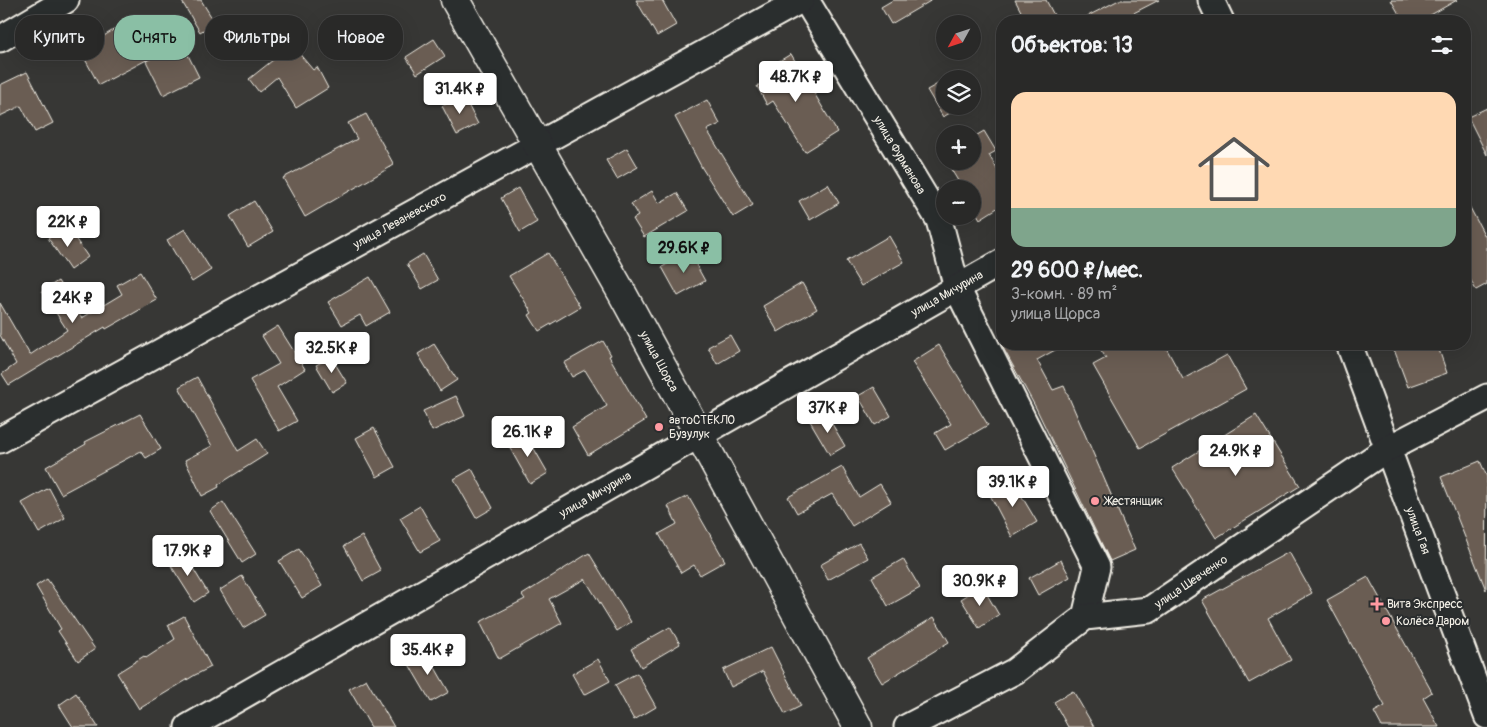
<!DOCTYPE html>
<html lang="ru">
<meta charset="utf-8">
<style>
:root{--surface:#292928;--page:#353534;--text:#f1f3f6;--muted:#a5a6a8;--line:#454545;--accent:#8abfa5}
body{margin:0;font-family:Pangolin,sans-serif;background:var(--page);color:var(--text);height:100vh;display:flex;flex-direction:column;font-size:19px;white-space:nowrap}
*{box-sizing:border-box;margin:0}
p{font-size:16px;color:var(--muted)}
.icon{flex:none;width:28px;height:28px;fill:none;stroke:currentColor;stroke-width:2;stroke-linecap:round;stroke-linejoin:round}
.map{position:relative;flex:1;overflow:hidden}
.details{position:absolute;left:996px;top:15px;width:475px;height:335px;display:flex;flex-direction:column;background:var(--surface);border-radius:20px;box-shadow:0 5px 20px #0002,0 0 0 1px var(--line)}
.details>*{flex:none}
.hud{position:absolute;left:15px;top:15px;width:475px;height:45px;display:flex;gap:10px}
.needle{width:32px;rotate:230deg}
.fabs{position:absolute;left:936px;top:15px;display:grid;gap:10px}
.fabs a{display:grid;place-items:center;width:45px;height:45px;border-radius:50%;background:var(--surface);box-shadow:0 5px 20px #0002,0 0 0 1px var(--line);font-size:25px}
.price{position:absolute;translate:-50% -42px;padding:0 11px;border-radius:5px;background:#fff;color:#222;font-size:16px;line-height:32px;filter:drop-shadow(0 1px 2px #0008)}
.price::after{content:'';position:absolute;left:50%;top:30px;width:15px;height:11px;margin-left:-8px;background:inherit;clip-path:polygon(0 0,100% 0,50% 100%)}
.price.selected{background:var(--accent);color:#111}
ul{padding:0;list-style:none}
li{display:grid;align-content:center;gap:10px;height:265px;padding:0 15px}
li+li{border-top:1px solid var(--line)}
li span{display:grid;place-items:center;height:155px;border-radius:15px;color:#555}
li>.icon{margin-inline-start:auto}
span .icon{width:90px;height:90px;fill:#fffc;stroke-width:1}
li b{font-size:21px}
h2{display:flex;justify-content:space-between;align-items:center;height:60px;padding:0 15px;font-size:21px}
.pill{padding:0 18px;border-radius:20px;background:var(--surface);box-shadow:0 5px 20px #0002,0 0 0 1px var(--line);font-size:18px;line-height:45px}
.pill.selected{background:var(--accent);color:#111}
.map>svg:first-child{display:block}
.building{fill:#6b5d52;stroke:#f4f1e8}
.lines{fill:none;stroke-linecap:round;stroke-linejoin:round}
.minor-casing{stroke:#f4f1e8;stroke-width:29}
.major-casing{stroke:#f4f1e8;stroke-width:31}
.minor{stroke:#2a2d2e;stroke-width:25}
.major{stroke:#2a2d2e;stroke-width:28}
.poi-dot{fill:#ff9aa2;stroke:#2a2d2e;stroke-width:2}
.labels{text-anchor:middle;stroke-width:4;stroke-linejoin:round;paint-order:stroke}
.street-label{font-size:12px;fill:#f4f1e8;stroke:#2a2d2e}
.poi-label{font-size:12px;fill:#f4f1e8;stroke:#2a2d2e;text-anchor:start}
</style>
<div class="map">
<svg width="1487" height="727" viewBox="0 0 1487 727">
<rect width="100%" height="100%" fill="#373735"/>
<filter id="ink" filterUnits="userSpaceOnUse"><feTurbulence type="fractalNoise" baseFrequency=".02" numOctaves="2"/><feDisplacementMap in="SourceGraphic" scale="10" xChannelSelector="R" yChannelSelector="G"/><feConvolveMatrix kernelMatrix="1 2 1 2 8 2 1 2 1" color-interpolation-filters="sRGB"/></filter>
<g filter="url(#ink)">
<path class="building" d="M181,0H201L215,23L200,32Z
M636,0H662L676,25L657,36Z
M893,0H932L891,24L881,7Z
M1015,0H1046L1057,21H1026Z
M1119,0H1159L1118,21H1078Z
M1391,0H1457L1420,21H1403Z
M131,19L154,56L99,85L79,48L99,37V39Z
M434,39L445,56L417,74L406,57Z
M182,43L199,77L163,95L146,61Z
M292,45L313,70L317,67L328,88L296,108L277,77L259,92L249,79Z
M791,54L837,132L805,152L773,101L767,105L757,86L766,81L761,72Z
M27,72L53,123L35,132L21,106L0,116V85Z
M945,80V106H962L943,117L927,90Z
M463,95L478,124L457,135L442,106Z
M707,100L720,124L707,130L753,205L733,217L702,168L675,117Z
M1487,108V155L1468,117Z
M366,114L394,165L305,217L283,178L357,139L348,123Z
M984,131L996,151L989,155L1002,178V205L980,219L972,206V189H963L946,161H972V138Z
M627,148L638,167L617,179L606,160Z
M828,184L839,203L810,220L799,201Z
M518,188L537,222L520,232L501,198Z
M652,191L659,203L677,193L688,211L644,237L633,219L638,216L631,204Z
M1465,198L1487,240V284L1476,290L1465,270Z
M254,201L273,232L248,247L230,216Z
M66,225L88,257L70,270L48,238Z
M185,229L211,270L192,282L167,240Z
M889,236L904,262L861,286L846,261Z
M689,252L705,281L678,296L662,267Z
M548,253L580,307L539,331L529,315L532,313L509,276Z
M423,254L438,280L422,289L407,264Z
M140,272L157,300L106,329L105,327L9,385L2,374L16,364L0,335V303L30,355L67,330L42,291L58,281L82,318L122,294L117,285Z
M370,277L390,312L366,326L360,315L342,325L328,302Z
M802,283L817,309L778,332L763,306Z
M278,326L305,369L277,387L297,421L279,431L250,380L279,364L262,336Z
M730,335L739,351L717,364L708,347Z
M603,341L611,355L609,356L646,420L588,455L572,427L607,406L585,370L572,377L564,363Z
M434,344L457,380L440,391L418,354Z
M1001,344H1066L1037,360L1053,390L1064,386L1135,550L1110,561L1036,408Z
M1097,344H1164L1183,379L1227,355L1246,389L1140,448L1093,365L1106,358Z
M1392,344H1437L1447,373L1408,387Z
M939,345L988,425L945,450L935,433L951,424L912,362Z
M331,357L347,383L332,392L316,365Z
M197,377L238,451L257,439L267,454L218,485L219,487L202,496L185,460L212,446L179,387Z
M874,387L891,416L875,425L858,396Z
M456,396L465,416L432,431L423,411Z
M825,412L845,446L830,455L810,421Z
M140,414L161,449L146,458L141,451L61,494L46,467L86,444L85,442Z
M1256,415L1300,486L1216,538L1172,468Z
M374,428L395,467L377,477L356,438Z
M525,433L548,473L530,484L507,443Z
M1480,461L1487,477L1486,590L1441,477Z
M842,467L859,497L880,484L891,502L852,526L832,494L797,513L788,497Z
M472,469L493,508L476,518L454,479Z
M1012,480L1037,522L1012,537L989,493Z
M49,488L65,518L39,533L22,503Z
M688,496L725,561L700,575L694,565L681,573L659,534L677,524L668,506Z
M223,502L256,554L242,563L210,511Z
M420,506L440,541L420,552L400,518Z
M362,536L381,571L363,581L344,546Z
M859,543L868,558L828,580L820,565Z
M299,549L322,586L302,598L279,561Z
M183,552L208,593L194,602L168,561Z
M1289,552L1312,593L1268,618L1291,660L1249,683L1202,600Z
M589,553L631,622L617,631L585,579L549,599L562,623L499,659L480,622L525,599L522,595Z
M903,559L920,588L888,606L872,577Z
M1061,560L1070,577L1038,595L1029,578Z
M242,576L265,615L243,628L220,590Z
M1368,577L1432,692L1423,698L1439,727H1382L1374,712L1385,706L1327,600Z
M47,579L95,649L78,661L58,631L61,629L36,586Z
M982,586L999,615L979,628L961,599Z
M184,616L211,667L195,675L139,709L117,673L144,656L146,658L175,639L168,625Z
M934,617L949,642L882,683L867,658Z
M670,627L680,644L641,667L631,649Z
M771,647L801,706L785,714L763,671L731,687L723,670Z
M425,650L449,692L431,702L407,661Z
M598,659L610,681L584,695L572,674Z
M637,673L656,707L634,720L615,685Z
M366,679L394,727H371L349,689Z
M1073,691L1094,727H1068L1054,702Z
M76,693L98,727H73L59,705Z"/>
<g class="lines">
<defs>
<g id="minor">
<path id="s1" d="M806,0L939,220L957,288L1097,567L1085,617"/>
<path d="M1211,0L1221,21"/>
<path d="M0,39L66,0"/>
<path id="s2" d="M1349,344L1487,716"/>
<path id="s3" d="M0,440L801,0"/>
<path id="s4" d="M188,727L1002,262"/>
<path id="s5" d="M907,727L1015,671L1085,617L1149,610L1387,449L1487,397"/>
</g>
<g id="major">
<path id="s6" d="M455,0L622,293L858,727"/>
</g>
</defs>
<use href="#minor" class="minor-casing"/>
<use href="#major" class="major-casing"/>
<use href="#minor" class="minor"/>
<use href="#major" class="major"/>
</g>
</g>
<g class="poi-dot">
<circle cx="659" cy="427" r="5"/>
<circle cx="1095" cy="501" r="5"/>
<path d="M1374.5 596.5h5v5h5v5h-5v5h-5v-5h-5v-5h5z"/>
<circle cx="1386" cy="621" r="5"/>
</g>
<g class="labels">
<g class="street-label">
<text dy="4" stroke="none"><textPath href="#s1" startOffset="181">улица Фурманова</textPath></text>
<text dy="4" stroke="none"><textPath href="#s3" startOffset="456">улица Леваневского</textPath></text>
<text dy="4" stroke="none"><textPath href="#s4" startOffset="874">улица Мичурина</textPath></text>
<text dy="4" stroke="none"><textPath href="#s6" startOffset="415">улица Щорса</textPath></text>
<text dy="4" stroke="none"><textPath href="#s4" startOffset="469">улица Мичурина</textPath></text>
<text dy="4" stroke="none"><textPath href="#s2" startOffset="199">улица Гая</textPath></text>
<text dy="4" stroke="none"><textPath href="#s5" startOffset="325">улица Шевченко</textPath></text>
</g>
<g class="poi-label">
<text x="669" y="424">автоСТЕКЛО<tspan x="669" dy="14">Бузулук</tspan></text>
<text x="1105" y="505">Жестянщик</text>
<text x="1387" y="608">Вита Экспресс</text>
<text x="1396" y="625">Колёса Даром</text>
</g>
</g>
</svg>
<div class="fabs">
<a><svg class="needle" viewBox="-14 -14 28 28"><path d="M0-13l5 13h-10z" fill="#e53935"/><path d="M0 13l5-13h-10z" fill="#a5a6a8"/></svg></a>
<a><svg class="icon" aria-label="layers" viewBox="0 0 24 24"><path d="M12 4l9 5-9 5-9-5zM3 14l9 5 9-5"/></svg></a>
<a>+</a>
<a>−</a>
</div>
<b class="price" style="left:796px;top:103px">48.7K ₽</b>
<b class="price" style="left:460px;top:115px">31.4K ₽</b>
<b class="price" style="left:68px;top:248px">22K ₽</b>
<b class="price selected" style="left:684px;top:274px">29.6K ₽</b>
<b class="price" style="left:73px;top:324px">24K ₽</b>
<b class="price" style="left:332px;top:374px">32.5K ₽</b>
<b class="price" style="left:828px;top:434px">37K ₽</b>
<b class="price" style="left:528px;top:458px">26.1K ₽</b>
<b class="price" style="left:1236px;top:477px">24.9K ₽</b>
<b class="price" style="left:1013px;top:508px">39.1K ₽</b>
<b class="price" style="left:188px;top:577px">17.9K ₽</b>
<b class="price" style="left:980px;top:607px">30.9K ₽</b>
<b class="price" style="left:428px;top:676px">35.4K ₽</b>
<div class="hud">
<a class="pill">Купить</a>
<a class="pill selected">Снять</a>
<a class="pill">Фильтры</a>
<a class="pill">Новое</a>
</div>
<section class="details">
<h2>Объектов: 13<svg class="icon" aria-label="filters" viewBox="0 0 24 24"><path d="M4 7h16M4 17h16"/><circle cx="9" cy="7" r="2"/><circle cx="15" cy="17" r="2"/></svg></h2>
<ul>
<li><span style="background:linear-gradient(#ffd9b3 75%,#7fa58c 0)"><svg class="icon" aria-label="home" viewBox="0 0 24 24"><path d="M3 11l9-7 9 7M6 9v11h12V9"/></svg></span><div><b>29 600 ₽/мес.</b><p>3-комн. · 89 m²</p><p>улица Щорса</p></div></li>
</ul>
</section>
</div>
